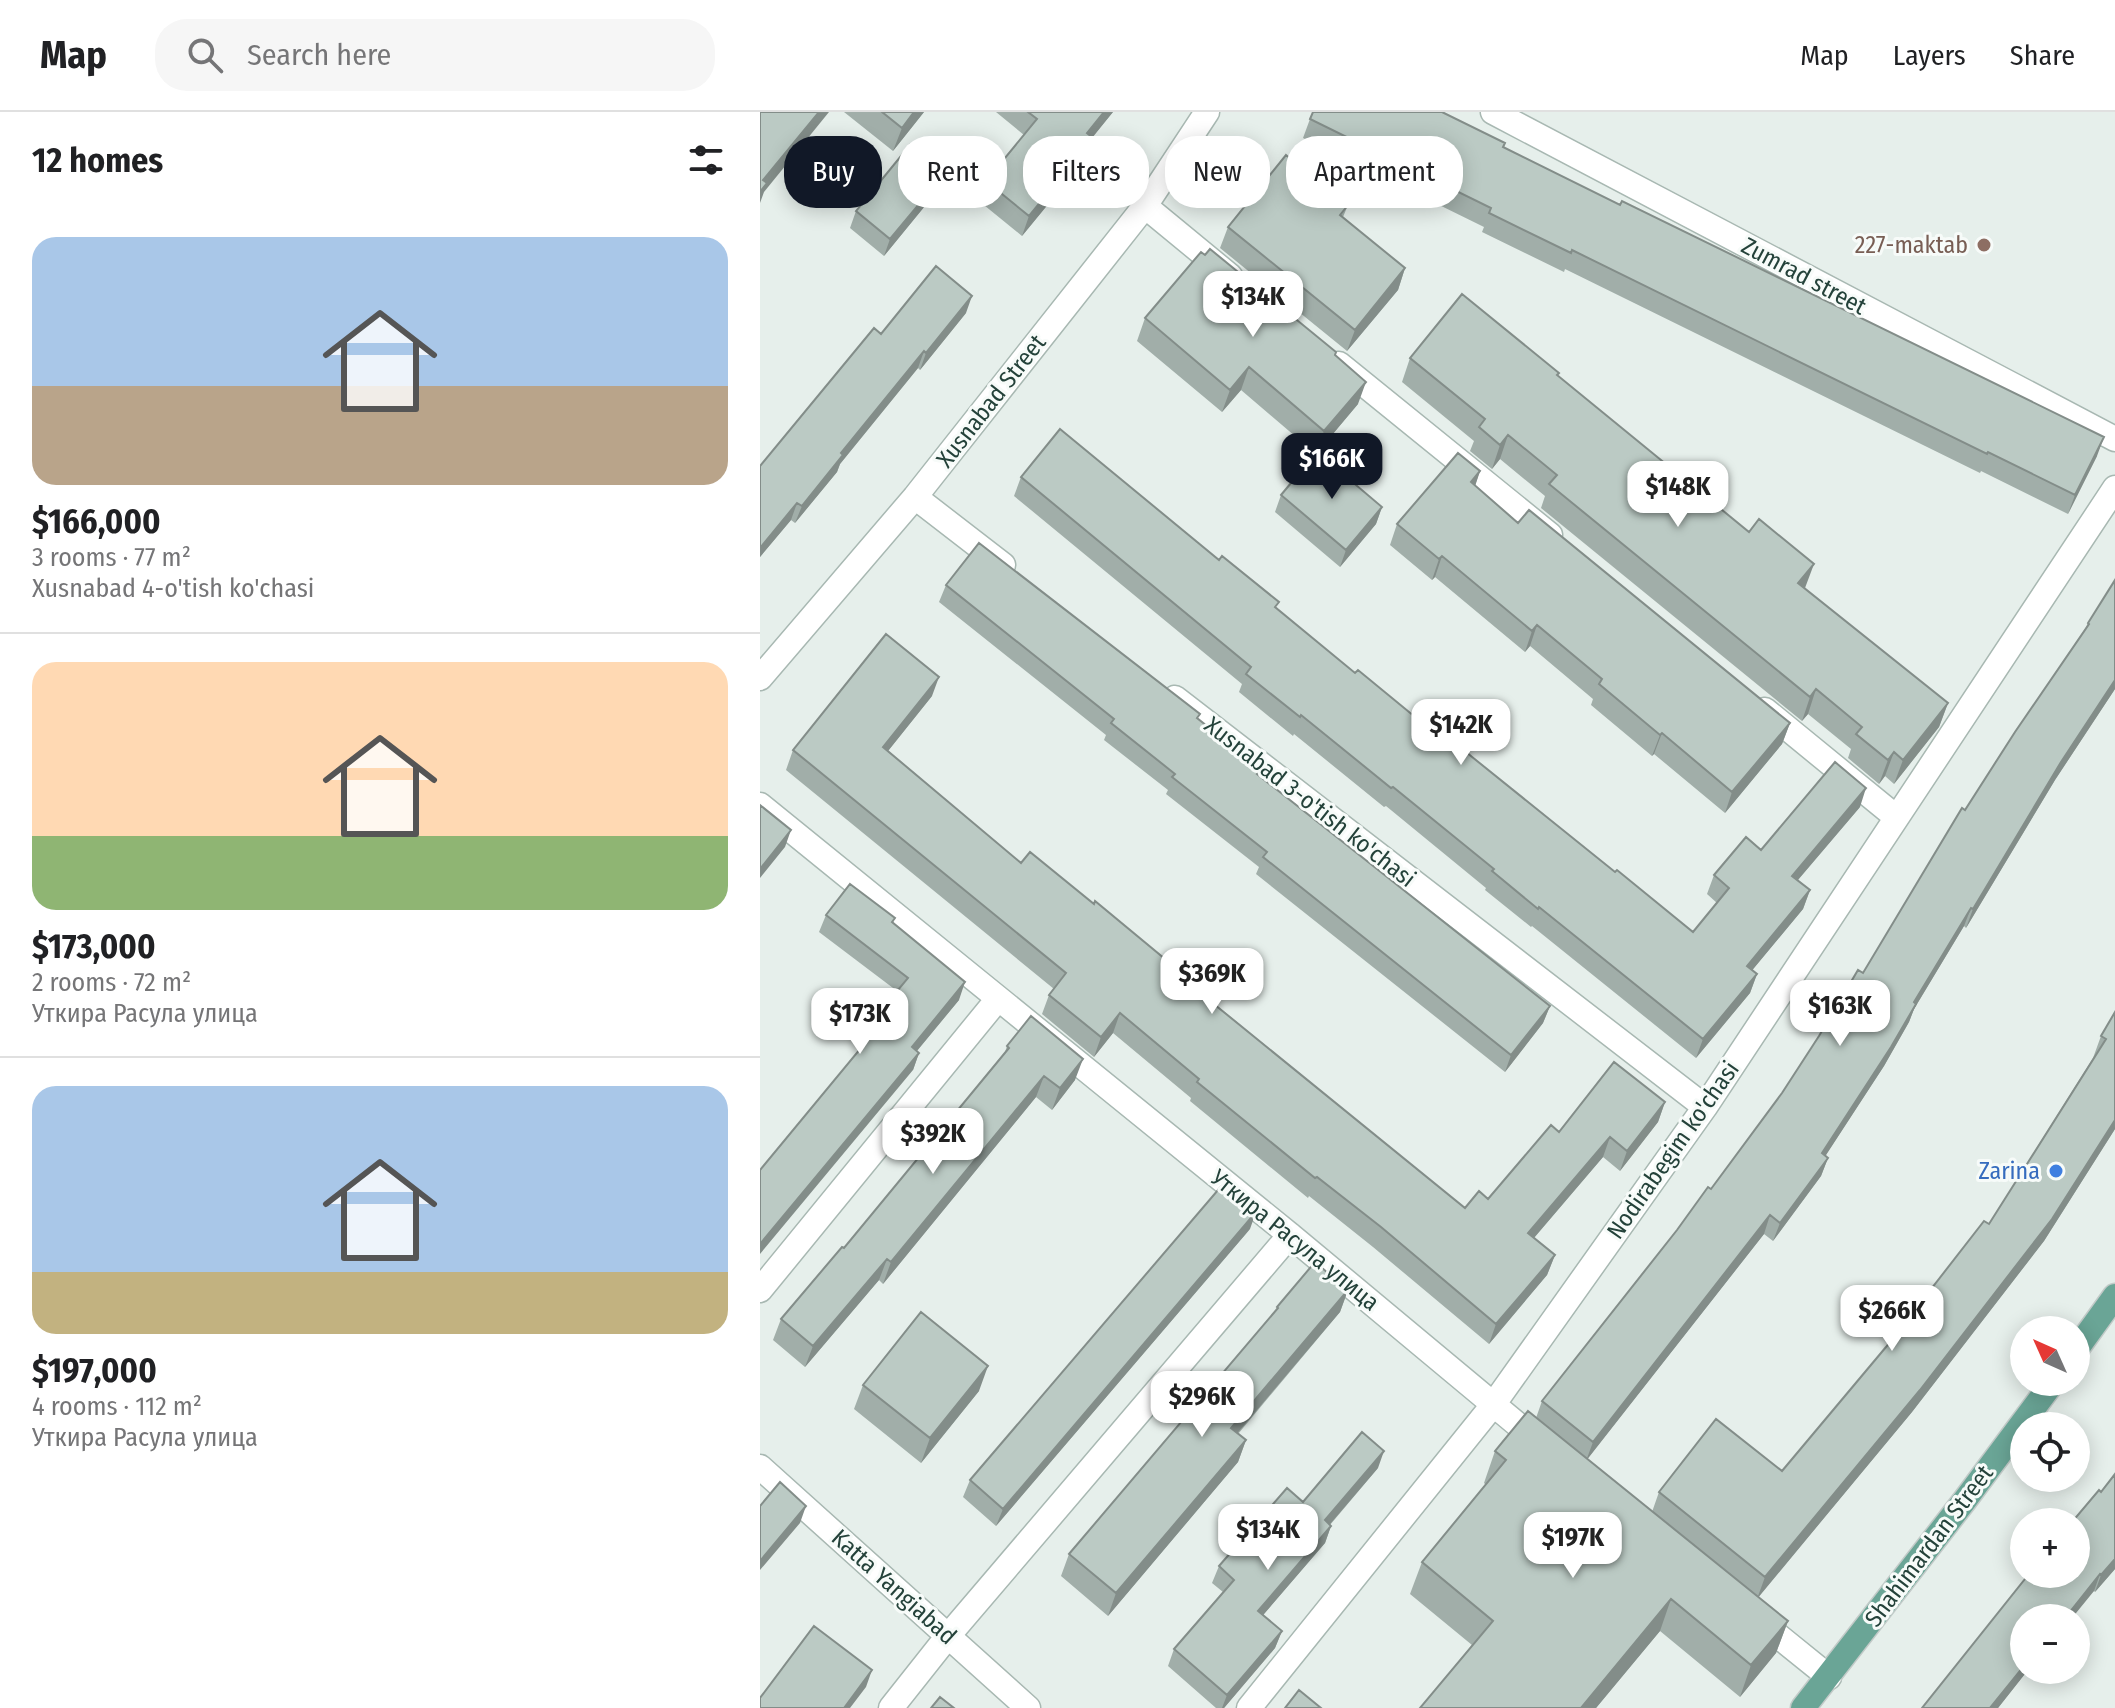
<!DOCTYPE html>
<meta charset="utf-8">
<style>
:root{--surface:#fff;--page:#f6f6f6;--text:#202124;--muted:#757577;--line:#e0e0e0;--accent:#111827}
body{margin:0;font-family:"Fira Sans Condensed",sans-serif;background:var(--page);color:var(--text);height:100vh;display:flex;flex-direction:column;font-size:30px;white-space:nowrap}
*{box-sizing:border-box;margin:0}
p{font-size:26px;color:var(--muted)}
.icon{flex:none;width:44px;height:44px;fill:none;stroke:currentColor;stroke-width:2;stroke-linecap:round;stroke-linejoin:round}
.map{position:relative;flex:1;overflow:hidden}
.drawer{display:flex;flex-direction:column;background:var(--surface);width:760px}
.drawer>*{flex:none}
.hud{position:absolute;left:24px;top:24px;width:760px;height:72px;display:flex;gap:16px}
.needle{width:52px;rotate:315deg}
.buttons{position:absolute;left:1250px;top:1204px;display:grid;gap:16px}
.buttons a{display:grid;place-items:center;width:80px;height:80px;border-radius:50%;background:var(--surface);box-shadow:0 4px 20px #0003;font-size:40px}
.price{position:absolute;translate:-50% -68px;padding:0 18px;border-radius:16px;background:#fff;color:#222;font-size:26px;line-height:52px;filter:drop-shadow(0 2px 4px #0008)}
.price::after{content:'';position:absolute;left:50%;top:48px;width:24px;height:18px;margin-left:-12px;background:inherit;clip-path:polygon(0 0,100% 0,50% 100%)}
.price.on{background:var(--accent);color:#fff}
ul{padding:0;list-style:none}
li{display:grid;align-content:center;gap:16px;height:424px;padding:0 32px}
li+li{border-top:2px solid var(--line)}
li span{display:grid;place-items:center;height:248px;border-radius:24px;color:#555}
li>.icon{margin-inline-start:auto}
span .icon{width:144px;height:144px;fill:#fffc;stroke-width:1}
li b{font-size:34px}
h2{display:flex;justify-content:space-between;align-items:center;height:96px;padding:0 32px;font-size:34px}
.chip{padding:0 28px;border-radius:32px;background:var(--surface);box-shadow:0 4px 20px #0003;font-size:28px;line-height:72px}
.chip.on{background:var(--accent);color:#fff}
header{display:flex;align-items:center;gap:48px;box-sizing:border-box;height:112px;padding:0 40px;background:var(--surface);border-bottom:2px solid var(--line)}
header strong{font-size:38px}
nav{display:flex;gap:44px;margin-inline-start:auto;font-size:28px}
.search{width:560px;height:72px;background:var(--page);display:flex;align-items:center;gap:20px;box-sizing:border-box;padding:0 28px;border-radius:32px;color:var(--muted);font-size:30px}
main{display:flex;flex:1;min-height:0}
.map>svg:first-child{display:block}
.lines{fill:none;stroke-linecap:round;stroke-linejoin:round}
.minor-casing{stroke:#a8b8b2;stroke-width:27}
.major-casing{stroke:#c2cac8;stroke-width:27}
.minor{stroke:#fff;stroke-width:24}
.major{stroke:#6aa596;stroke-width:24}
.wall{fill:#a1aea9}
.shaded-wall{fill:#838d89}
.building{fill:#bbcac4;stroke:#838d89;stroke-width:2}
.education-dot{fill:#8d6e63;stroke:#f7fbf9;stroke-width:3}
.shop-dot{fill:#3f7fe0;stroke:#f7fbf9;stroke-width:3}
.labels{text-anchor:middle;stroke-width:6;stroke-linejoin:round;paint-order:stroke}
.education-label{font-size:24px;fill:#785e54;stroke:#f7fbf9;text-anchor:end}
.street-label{font-size:24px;fill:#24423a;stroke:#f7fbf9}
.shop-label{font-size:24px;fill:#366cbe;stroke:#f7fbf9;text-anchor:end}
</style>
<header>
<strong>Map</strong>
<div class="search"><svg class="icon" aria-label="search" viewBox="0 0 24 24"><circle cx="10" cy="10" r="6"/><path d="M15 15l6 6"/></svg>Search here</div>
<nav><a>Map</a><a>Layers</a><a>Share</a></nav>
</header>
<main>
<section class="drawer">
<h2>12 homes<svg class="icon" aria-label="filters" viewBox="0 0 24 24"><path d="M4 7h16M4 17h16"/><circle cx="9" cy="7" r="2"/><circle cx="15" cy="17" r="2"/></svg></h2>
<ul>
<li><span style="background:linear-gradient(#a9c7e8 60%,#b9a48a 0)"><svg class="icon" aria-label="home" viewBox="0 0 24 24"><path d="M3 11l9-7 9 7M6 9v11h12V9"/></svg></span><div><b>$166,000</b><p>3 rooms · 77 m²</p><p>Xusnabad 4-o'tish ko'chasi</p></div></li>
<li><span style="background:linear-gradient(#ffd9b3 70%,#8fb573 0)"><svg class="icon" aria-label="home" viewBox="0 0 24 24"><path d="M3 11l9-7 9 7M6 9v11h12V9"/></svg></span><div><b>$173,000</b><p>2 rooms · 72 m²</p><p>Уткира Расула улица</p></div></li>
<li><span style="background:linear-gradient(#a9c7e8 75%,#c2b280 0)"><svg class="icon" aria-label="home" viewBox="0 0 24 24"><path d="M3 11l9-7 9 7M6 9v11h12V9"/></svg></span><div><b>$197,000</b><p>4 rooms · 112 m²</p><p>Уткира Расула улица</p></div></li>
</ul>
</section>
<div class="map">
<svg width="1355" height="1596" viewBox="0 0 1355 1596">
<rect width="100%" height="100%" fill="#e6efeb"/>
<g class="lines">
<defs>
<path id="minor" d="M733,0L1355,327
M385,94L470,164
M579,252L790,423
M155,385L243,453
M0,566L155,385L385,94L447,0
M415,586L945,995
M1005,598L1136,705
M0,693L530,1123L781,1332
M0,1178L237,888
M0,1355L268,1596
M996,1506L1069,1565
M131,1596L188,1524L530,1123
M489,1596L733,1293L945,995L1355,376"/>
<path id="major" d="M1316,1238L1355,1184
M1043,1596L1205,1388L1293,1270"/>
</defs>
<use href="#minor" class="minor-casing"/>
<use href="#major" class="major-casing"/>
<use href="#minor" class="minor"/>
<use href="#major" class="major"/>
</g>
<path class="wall" d="M84,0H164L133,39Z
M236,0H353L332,25L326,46L262,124L219,89L226,69L264,23Z
M550,7L743,35L1337,344L1308,402L1221,359L1220,361L805,157L804,160L722,120L724,115L543,26Z
M185,61L178,78L124,144L90,116L96,99Z
M588,93L583,105L645,156L638,178L587,239L460,136L468,115Z
M206,201L160,258L158,256L80,352L77,360L35,411L31,408L0,445V354L121,222Z
M385,206L576,240L575,243L598,292L556,342L481,278L462,300L377,229Z
M650,246L798,264L1045,477L1188,591L1179,615L1134,672L1125,664L1119,672L1088,646L1091,637L1048,602L1042,609L781,396L785,384L740,347L732,357L710,339L714,329L642,270Z
M720,359L715,374L758,411L1030,611L1022,632L965,701L894,642L892,644L831,593L833,587L770,534L765,540L675,465L672,468L630,433L637,412Z
M261,365L516,497L595,561L933,820L957,791L947,782L954,763L1001,738L1100,695L1038,768L1050,778L1043,797L992,858L997,862L990,881L936,946L772,814L771,815L725,778L726,776L626,694L624,695L534,622L533,624L479,580L482,572L254,384Z
M521,383L622,395L616,412L580,455L515,400Z
M1355,468V577L1295,668L1206,816L1204,814L1154,897L1149,910L1124,954L1065,1044L1068,1046L1061,1064L1013,1129L1004,1122L827,1347L892,1400L899,1380L1022,1359L1229,1112L1333,946L1341,924L1355,900V1017L1284,1129L1152,1300L998,1485L1028,1509L1016,1541L980,1585L900,1519L836,1596H660L712,1533L650,1482L662,1450L726,1373L724,1371L735,1339L776,1306L782,1289L951,1077L1022,981L1103,861L1205,698L1325,517L1328,511Z
M186,473L438,607L501,657L499,663L790,894L783,911L745,960L496,762L499,755L406,682L408,678L344,628L346,623L179,490Z
M172,584L128,639L261,751L445,884L705,1096L728,1087L799,1020L905,990L898,1010L860,1059L843,1045L774,1126L795,1143L787,1163L729,1232L613,1135L549,1084L548,1086L430,989L431,986L353,921L334,945L282,902L289,883L294,877L26,658L33,638Z
M66,803L135,806L133,811L199,888L157,939L159,941L153,958L112,919L118,902L137,879L59,820Z
M247,934L315,968L292,998L276,985L123,1172L119,1168L45,1255L13,1228L21,1207L84,1136L245,940Z
M490,1117L236,1414L203,1385L210,1368Z
M588,1178L580,1200L478,1322L486,1328L478,1350L348,1504L301,1464L309,1442L516,1199L517,1195Z
M103,1273L219,1279L161,1351L94,1297Z
M618,1356L570,1413L571,1414L565,1431L503,1503L522,1519L515,1536L464,1596H456L408,1554L414,1537L463,1480L452,1471L459,1454L543,1390Z
M1355,1362V1457L1335,1480L1334,1479L1264,1506V1558H1268L1238,1596H1162Z"/>
<path class="shaded-wall" d="M59,0H69L4,80L0,91V77L3,68Z
M154,0H164L133,39L142,16Z
M344,0H353L320,41L327,21Z
M333,26L326,46L262,124L269,104Z
M185,61L178,78L124,144L130,127Z
M645,156L638,178L587,239L595,218Z
M212,184L206,201L160,258L166,241Z
M164,239L158,256L80,352L77,360L35,411L42,394L81,341Z
M489,255L481,278L462,300L470,278Z
M606,270L598,292L556,342L564,319Z
M748,323L740,347L732,357L740,333Z
M1344,325L1337,344L1308,402L1315,383Z
M720,359L713,380L711,370Z
M37,391L31,408L0,445V436Z
M622,395L616,412L580,455L586,438Z
M682,444L675,465L672,468L679,447Z
M1054,452L1045,476L1030,495L1038,471Z
M777,513L770,534L765,540L772,519Z
M179,565L172,584L116,654L123,635Z
M1355,568V577L1295,668L1206,816L1213,797L1301,650Z
M1056,577L1048,602L1042,609L1050,585Z
M1188,591L1179,615L1134,672L1143,648Z
M1030,611L1022,632L965,701L972,680Z
M902,621L894,642L892,644L900,623Z
M1134,640L1125,664L1119,672L1128,648Z
M1106,676L1100,695L1025,783L1032,764Z
M31,718L25,735L0,766V757Z
M1050,778L1043,797L980,873L987,854Z
M1211,796L1204,814L1154,897L1149,910L1124,954L1055,1060L1062,1041Z
M997,862L990,881L936,946L943,927Z
M205,870L199,888L146,952L152,935Z
M790,894L783,911L745,960L751,943Z
M360,901L353,921L334,945L341,925Z
M159,941L153,958L0,1142V1132Z
M323,947L315,968L292,998L300,976Z
M284,964L276,985L123,1172L131,1150Z
M905,990L898,1010L860,1059L867,1039Z
M1355,1008V1017L1284,1129L1152,1300L997,1487L1005,1465Z
M850,1025L843,1045L761,1141L768,1121Z
M1068,1046L1061,1064L1013,1129L1020,1111Z
M496,1100L490,1117L236,1414L243,1397Z
M1010,1103L1004,1122L826,1349L833,1330Z
M795,1143L787,1163L729,1232L736,1212Z
M127,1147L119,1168L45,1255L53,1234Z
M588,1178L580,1200L463,1338L471,1316Z
M228,1254L219,1279L161,1351L170,1326Z
M486,1328L478,1350L348,1504L356,1481Z
M624,1339L618,1356L559,1425L565,1408Z
M46,1394L40,1411L0,1458V1449Z
M571,1414L565,1431L492,1516L498,1499Z
M1355,1447V1457L1335,1480L1341,1463Z
M1340,1462L1334,1479L1312,1506H1305Z
M911,1487L900,1519L836,1596H821Z
M1028,1509L1016,1541L980,1585L991,1553Z
M522,1519L515,1536L464,1596H462L467,1583Z
M1264,1554V1558H1268L1238,1596H1230Z
M112,1558L106,1575L90,1596H84Z"/>
<path class="building" d="M0,0H59L3,68L7,71L0,80Z
M122,0H154L142,16Z
M268,0H344L327,21L333,26L269,104L226,69L277,7Z
M553,0H682L745,31L743,35L860,93L862,89L1344,325L1315,383L1228,340L1227,342L812,138L811,141L729,101L731,96L550,7Z
M150,33L185,61L130,127L96,99Z
M526,43L588,93L580,103L645,156L595,218L468,115Z
M450,137L576,240L575,243L606,270L564,319L489,255L470,278L385,206L441,140L445,143Z
M176,154L212,184L166,241L164,239L81,341L83,343L42,394L37,391L0,436V354L114,216L121,222Z
M702,182L799,261L797,263L989,420L999,407L1054,452L1038,471L1188,591L1143,648L1134,640L1128,648L1096,622L1102,615L1056,577L1050,585L789,372L797,363L748,323L740,333L719,315L725,307L650,246Z
M300,317L459,448L462,444L519,490L515,495L595,561L598,558L688,632L691,628L855,760L857,758L933,820L969,776L954,763L986,725L1001,738L1075,650L1106,676L1032,764L1050,778L987,854L997,862L943,927L779,795L778,797L732,759L734,757L633,675L631,676L541,603L540,605L486,562L491,555L261,365Z
M557,340L622,395L586,438L521,383Z
M698,341L720,359L711,370L758,411L769,398L1030,611L972,680L902,621L900,623L839,572L842,567L777,513L772,519L682,444L679,447L637,412Z
M219,431L440,602L437,606L501,657L497,662L790,894L751,943L503,745L507,740L412,665L415,662L351,611L354,607L186,473Z
M1355,468V568L1301,650L1213,797L1211,796L1154,890L1156,892L1131,935L1062,1041L1068,1046L1020,1111L1010,1103L833,1330L782,1289L917,1118L948,1075L951,1077L1022,981L1059,924L1098,858L1103,861L1202,696L1205,698L1255,620L1329,512L1328,511Z
M126,522L179,565L123,635L261,751L270,740L334,792L335,789L446,881L444,884L705,1096L719,1079L728,1087L791,1013L799,1020L854,950L905,990L867,1039L850,1025L768,1121L795,1143L736,1212L621,1115L557,1065L555,1066L437,970L439,967L360,901L341,925L289,883L306,861L33,638Z
M0,693L31,718L0,757Z
M90,772L135,806L132,810L205,870L152,935L159,941L0,1132V1058L125,907L118,902L148,866L66,803Z
M1355,900V1008L1292,1107L1160,1278L1005,1465L899,1380L956,1307L1022,1359L1126,1235L1224,1109L1229,1112L1346,927L1341,924Z
M271,904L323,947L300,976L284,964L131,1150L127,1147L53,1234L21,1207L82,1135L84,1136L249,936L247,934Z
M464,1071L496,1100L243,1397L210,1368Z
M555,1150L588,1178L471,1316L486,1328L356,1481L309,1442L518,1196L517,1195Z
M161,1200L228,1254L170,1326L103,1273Z
M768,1299L1028,1509L991,1553L911,1487L821,1596H660L733,1509L662,1450L746,1348L735,1339Z
M602,1320L624,1339L565,1408L571,1414L498,1499L522,1519L467,1583L414,1537L474,1468L459,1454L527,1376L543,1390Z
M1355,1362V1447L1341,1463L1340,1462L1305,1506H1264V1554L1230,1596H1162L1269,1462H1316V1410H1312L1339,1378L1341,1380Z
M20,1370L46,1394L0,1449V1394Z
M54,1514L112,1558L84,1596H0V1586Z
M539,1578L561,1596H525Z
M180,1585L194,1596H171Z"/>
<circle class="education-dot" cx="1224" cy="133" r="8"/>
<circle class="shop-dot" cx="1296" cy="1059" r="8"/>
<g class="labels">
<g class="education-label">
<text x="1208" y="141">227-maktab</text>
</g>
<g class="street-label">
<text transform="translate(1044 164) rotate(28)" y="8">Zumrad street</text>
<text transform="translate(231 289) rotate(-52)" y="8">Xusnabad Street</text>
<text transform="translate(550 690) rotate(38)" y="8">Xusnabad 3-o'tish ko'chasi</text>
<text transform="translate(913 1038) rotate(-55)" y="8">Nodirabegim ko'chasi</text>
<text transform="translate(535 1128) rotate(39)" y="8">Уткира Расула улица</text>
<text transform="translate(1169 1434) rotate(-53)" y="8">Shahimardan Street</text>
<text transform="translate(134 1475) rotate(42)" y="8">Katta Yangiabad</text>
</g>
<g class="shop-label">
<text x="1280" y="1067">Zarina</text>
</g>
</g>
</svg>
<div class="buttons">
<a><svg class="needle" viewBox="-14 -14 28 28"><path d="M0-13l5 13h-10z" fill="#e53935"/><path d="M0 13l5-13h-10z" fill="#757577"/></svg></a>
<a><svg class="icon" aria-label="locate" viewBox="0 0 24 24"><circle cx="12" cy="12" r="6"/><path d="M12 2v4M12 18v4M2 12h4M18 12h4"/></svg></a>
<a>+</a>
<a>−</a>
</div>
<b class="price" style="left:493px;top:227px">$134K</b>
<b class="price on" style="left:572px;top:389px">$166K</b>
<b class="price" style="left:918px;top:417px">$148K</b>
<b class="price" style="left:701px;top:655px">$142K</b>
<b class="price" style="left:452px;top:904px">$369K</b>
<b class="price" style="left:1080px;top:936px">$163K</b>
<b class="price" style="left:100px;top:944px">$173K</b>
<b class="price" style="left:173px;top:1064px">$392K</b>
<b class="price" style="left:1132px;top:1241px">$266K</b>
<b class="price" style="left:442px;top:1327px">$296K</b>
<b class="price" style="left:508px;top:1460px">$134K</b>
<b class="price" style="left:813px;top:1468px">$197K</b>
<div class="hud">
<a class="chip on">Buy</a>
<a class="chip">Rent</a>
<a class="chip">Filters</a>
<a class="chip">New</a>
<a class="chip">Apartment</a>
</div>
</div>
</main>
